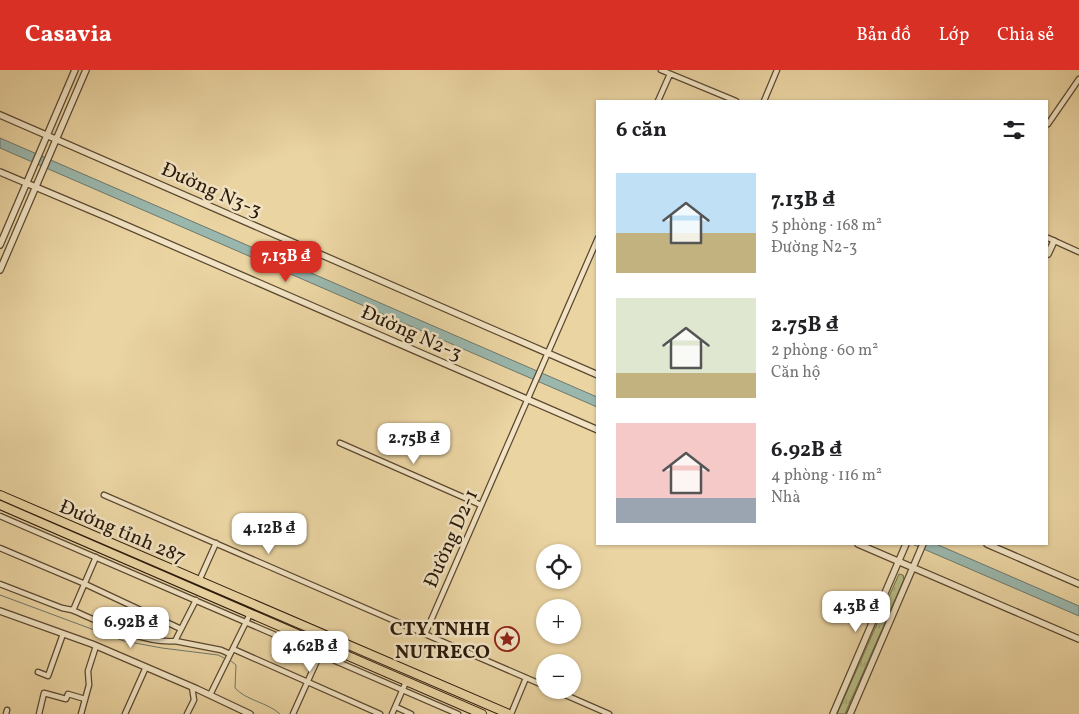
<!DOCTYPE html>
<html lang="vi">
<meta charset="utf-8">
<style>
:root{--surface:#fff;--page:#f6f6f6;--text:#202124;--muted:#757577;--accent:#d93025}
body{margin:0;font-family:Vollkorn,serif;background:var(--page);color:var(--text);height:100vh;display:flex;flex-direction:column;font-size:19px;white-space:nowrap}
*{box-sizing:border-box;margin:0}
p{font-size:16px;color:var(--muted)}
.icon{flex:none;width:28px;height:28px;fill:none;stroke:currentColor;stroke-width:2;stroke-linecap:round;stroke-linejoin:round}
.map{position:relative;flex:1;overflow:hidden}
.sheet{position:absolute;left:596px;top:30px;width:452px;height:445px;display:flex;flex-direction:column;background:var(--surface);border-radius:0px;box-shadow:0 1px 4px #0004}
.sheet>*{flex:none}
.fabs{position:absolute;left:536px;top:474px;display:grid;gap:10px}
.fabs a{display:grid;place-items:center;width:45px;height:45px;border-radius:50%;background:var(--surface);box-shadow:0 1px 4px #0004;font-size:25px}
.price{position:absolute;translate:-50% -42px;padding:0 11px;border-radius:10px;background:#fff;color:#222;font-size:16px;line-height:32px;filter:drop-shadow(0 1px 2px #0008)}
.price::after{content:'';position:absolute;left:50%;top:30px;width:15px;height:11px;margin-left:-8px;background:inherit;clip-path:polygon(0 0,100% 0,50% 100%)}
.price.selected{background:var(--accent);color:#fff}
ul{padding:0;list-style:none}
li{display:flex;align-items:center;gap:15px;height:125px;padding:0 20px}
li span{display:grid;place-items:center;flex:none;width:140px;height:100px;border-radius:0px;color:#555}
li>.icon{margin-inline-start:auto}
span .icon{width:60px;height:60px;fill:#fffc;stroke-width:1}
li b{font-size:21px}
h2{display:flex;justify-content:space-between;align-items:center;height:60px;padding:0 20px;font-size:21px}
header{display:flex;align-items:center;gap:30px;box-sizing:border-box;height:70px;padding:0 25px;background:var(--accent);color:#fff}
header strong{font-size:24px}
nav{display:flex;gap:28px;margin-inline-start:auto;font-size:18px}
.map>svg:first-child{display:block}
.grass{fill:url(#grass-tufts);stroke:#716b48}
.water{fill:#9ab7ad;stroke:#6e786c}
.lines{fill:none;stroke-linecap:round;stroke-linejoin:round}
.stream{stroke:#6e786c;stroke-width:1}
.minor-casing{stroke:#5b4831;stroke-width:7}
.tertiary-casing{stroke:#5b4831;stroke-width:8}
.primary-casing{stroke:#2b190b;stroke-width:10}
.minor{stroke:#f1e3c3;stroke-width:4.5}
.tertiary{stroke:#f1e3c3;stroke-width:5.5}
.primary{stroke:#ead4a2;stroke-width:8}
.labels{text-anchor:middle;stroke-width:5;stroke-linejoin:round;paint-order:stroke}
.street-label{font-size:20px;fill:#2b190b;stroke:#f1e3c3}
.poi-label{font-size:20px;font-weight:bold;fill:#2b190b;stroke:#f1e3c3;text-anchor:end}
</style>
<header>
<strong>Casavia</strong>
<nav><a>Bản đồ</a><a>Lớp</a><a>Chia sẻ</a></nav>
</header>
<div class="map">
<svg width="1079" height="644" viewBox="0 0 1079 644">
<defs>
<pattern id="grass-tufts" width="24" height="20" patternUnits="userSpaceOnUse" patternTransform="scale(1.25)"><rect width="24" height="20" fill="#b7bd85"/><path d="M3 7l-1-3M5 7V3M7 7l1-3M15 17l-1-3M17 17v-4M19 17l1-3" fill="none" stroke="#9ea272"/></pattern>
</defs>
<rect width="100%" height="100%" fill="#ead4a2"/>
<filter id="stains"><feTurbulence type="fractalNoise" baseFrequency=".004" numOctaves="4"/><feColorMatrix values="0 0 0 0 .2 0 0 0 0 .09 0 0 0 0 .02 0 0 0 .5 -.17"/></filter>
<radialGradient id="worn" r=".72"><stop offset=".6" stop-color="#630" stop-opacity="0"/><stop offset="1" stop-color="#630" stop-opacity=".3"/></radialGradient>
<path class="grass" d="M899,504L903,505L904,509L845,644H837Z"/>
<path class="water" d="M0,68L597,327V337L0,78Z
M912,474H936L1079,536V546Z"/>
<g class="lines">
<path class="stream" d="M0,525L124,571L162,578L218,585L224,588
M231,591L236,595L235,618C247,631 267,632 280,644"/>
<defs>
<path id="minor" d="M661,0L736,31
M658,31L670,4
M764,31L777,0
M1048,54L1079,9
M1048,168L1079,182
M340,373L481,435
M104,425L545,616
M0,446L458,644
M0,478L85,514L181,559
M199,511L216,473
M0,514L62,538L72,540L74,538L96,487
M72,540C100,552 144,574 175,571L196,530
M425,564L598,168
M175,571L221,580L230,584
M233,579L380,644
M38,602L48,606L63,564
M554,620L609,644
M210,625L250,544
M396,637L411,644
M6,644L7,640
M39,644L44,623L66,629L68,624L85,629
M81,644L89,615L88,601L96,576
M125,644L146,597
M187,644L194,630L192,617
M293,644L320,584
M392,644L406,612
M511,644L526,608"/>
<path id="tertiary" d="M0,45L598,305
M0,102L109,148L598,360
M0,175L75,0
M1048,184L1054,171
M0,200L86,0
M858,474L1079,569
M987,474L1079,514
M0,541L92,574L197,619L250,644
M833,644L906,474
M850,644L923,474"/>
<path id="primary" d="M0,425L509,644
M0,435L482,644"/>
</defs>
<use href="#minor" class="minor-casing"/>
<use href="#tertiary" class="tertiary-casing"/>
<use href="#primary" class="primary-casing"/>
<use href="#minor" class="minor"/>
<use href="#tertiary" class="tertiary"/>
<use href="#primary" class="primary"/>
</g>
<defs>
<symbol id="sight-ring" viewBox="-11 -11 22 22"><circle r="9.5" fill="#f1e3c3" stroke="#8f2418" stroke-width="1.5"/><path d="M0-6L1.8-2.2L6-1.7L2.9 1.2L3.7 5.4L0 3.3L-3.7 5.4L-2.9 1.2L-6-1.7L-1.8-2.2Z" fill="#8f2418"/></symbol>
</defs>
<g fill-rule="evenodd">
<use href="#sight-ring" x="493" y="555" width="28" height="28"/>
</g>
<g class="labels">
<g class="street-label">
<text transform="translate(212 119) rotate(24)" y="7">Đường N3-3</text>
<text transform="translate(412 262) rotate(24)" y="7">Đường N2-3</text>
<text transform="translate(123 461) rotate(23)" y="7">Đường tỉnh 287</text>
<text transform="translate(450 468) rotate(-66)" y="7">Đường D2-1</text>
</g>
<g class="poi-label">
<text x="490" y="565">CTY TNHH<tspan x="490" dy="23">NUTRECO</tspan></text>
</g>
</g>
<rect width="100%" height="100%" filter="url(#stains)"/>
<rect width="100%" height="100%" fill="url(#worn)"/>
</svg>
<div class="fabs">
<a><svg class="icon" aria-label="locate" viewBox="0 0 24 24"><circle cx="12" cy="12" r="6"/><path d="M12 2v4M12 18v4M2 12h4M18 12h4"/></svg></a>
<a>+</a>
<a>−</a>
</div>
<b class="price selected" style="left:286px;top:213px">7.13B ₫</b>
<b class="price" style="left:414px;top:395px">2.75B ₫</b>
<b class="price" style="left:269px;top:485px">4.12B ₫</b>
<b class="price" style="left:856px;top:563px">4.3B ₫</b>
<b class="price" style="left:131px;top:579px">6.92B ₫</b>
<b class="price" style="left:310px;top:603px">4.62B ₫</b>
<section class="sheet">
<h2>6 căn<svg class="icon" aria-label="filters" viewBox="0 0 24 24"><path d="M4 7h16M4 17h16"/><circle cx="9" cy="7" r="2"/><circle cx="15" cy="17" r="2"/></svg></h2>
<ul>
<li><span style="background:linear-gradient(#bfe0f5 60%,#c2b280 0)"><svg class="icon" aria-label="home" viewBox="0 0 24 24"><path d="M3 11l9-7 9 7M6 9v11h12V9"/></svg></span><div><b>7.13B ₫</b><p>5 phòng · 168 m²</p><p>Đường N2-3</p></div></li>
<li><span style="background:linear-gradient(#dfe7d0 75%,#c2b280 0)"><svg class="icon" aria-label="home" viewBox="0 0 24 24"><path d="M3 11l9-7 9 7M6 9v11h12V9"/></svg></span><div><b>2.75B ₫</b><p>2 phòng · 60 m²</p><p>Căn hộ</p></div></li>
<li><span style="background:linear-gradient(#f6c9c9 75%,#9aa5b1 0)"><svg class="icon" aria-label="home" viewBox="0 0 24 24"><path d="M3 11l9-7 9 7M6 9v11h12V9"/></svg></span><div><b>6.92B ₫</b><p>4 phòng · 116 m²</p><p>Nhà</p></div></li>
</ul>
</section>
</div>
